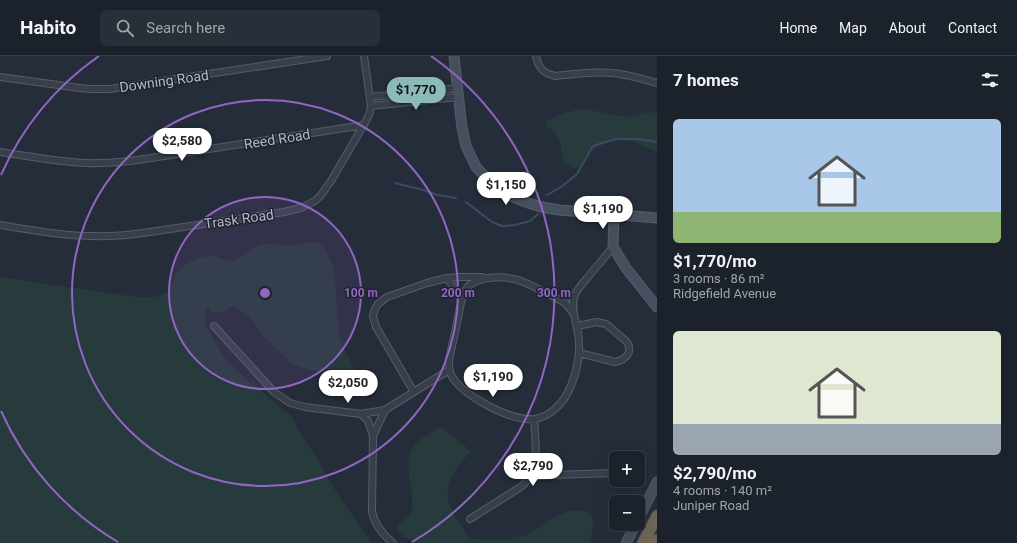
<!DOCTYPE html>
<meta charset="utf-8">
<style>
:root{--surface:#1c222c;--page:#292f38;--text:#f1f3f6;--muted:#a0a4a9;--line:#3a3f48;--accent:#8bbbb9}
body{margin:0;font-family:Roboto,sans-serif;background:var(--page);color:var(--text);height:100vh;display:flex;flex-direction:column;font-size:15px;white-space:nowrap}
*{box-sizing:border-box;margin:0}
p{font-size:13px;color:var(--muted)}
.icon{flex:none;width:22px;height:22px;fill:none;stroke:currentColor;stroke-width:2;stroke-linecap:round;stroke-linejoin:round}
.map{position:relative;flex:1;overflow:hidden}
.details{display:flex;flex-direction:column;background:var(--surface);width:360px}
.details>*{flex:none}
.buttons{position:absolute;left:609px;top:395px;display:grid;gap:8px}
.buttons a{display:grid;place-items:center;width:36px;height:36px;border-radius:6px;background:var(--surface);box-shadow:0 4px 16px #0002,0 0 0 1px var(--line);font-size:20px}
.price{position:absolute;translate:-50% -34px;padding:0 9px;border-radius:14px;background:#fff;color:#222;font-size:13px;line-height:26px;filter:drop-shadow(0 1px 2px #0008)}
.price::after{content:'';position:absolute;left:50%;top:24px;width:12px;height:9px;margin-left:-6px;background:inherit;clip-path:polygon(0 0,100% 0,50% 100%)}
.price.selected{background:var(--accent);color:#111}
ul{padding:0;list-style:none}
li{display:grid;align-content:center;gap:8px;height:212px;padding:0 16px}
li span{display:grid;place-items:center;height:124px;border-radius:6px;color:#555}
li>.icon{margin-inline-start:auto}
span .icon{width:72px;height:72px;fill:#fffc;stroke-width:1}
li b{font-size:17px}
h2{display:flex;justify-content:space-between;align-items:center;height:48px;padding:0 16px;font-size:17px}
header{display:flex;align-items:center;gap:24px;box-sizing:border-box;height:56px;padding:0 20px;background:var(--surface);border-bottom:1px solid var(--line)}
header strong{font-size:19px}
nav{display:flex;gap:22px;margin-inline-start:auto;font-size:14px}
.search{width:280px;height:36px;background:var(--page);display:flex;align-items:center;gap:10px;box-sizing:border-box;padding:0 14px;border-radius:6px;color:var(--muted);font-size:15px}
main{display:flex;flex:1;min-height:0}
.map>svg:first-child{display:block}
.green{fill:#273a3c}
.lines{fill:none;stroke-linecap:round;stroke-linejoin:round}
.stream{stroke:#3b4b62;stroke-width:2}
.street-casing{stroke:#565d68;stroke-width:8}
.secondary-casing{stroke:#565d68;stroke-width:11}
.highway-casing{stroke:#434a55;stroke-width:13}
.street{stroke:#383f4a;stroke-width:6}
.secondary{stroke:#464f5d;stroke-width:9}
.highway{stroke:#6f6656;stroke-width:11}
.ring{fill:none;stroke:#9165c2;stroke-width:2}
.labels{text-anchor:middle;stroke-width:3;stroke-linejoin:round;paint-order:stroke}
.street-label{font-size:14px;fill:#b3bac6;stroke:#1d242f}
.centre{fill:#9165c2;stroke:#1d242f;stroke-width:2}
.ring-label{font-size:12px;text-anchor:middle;font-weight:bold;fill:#9165c2;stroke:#1d242f;stroke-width:3;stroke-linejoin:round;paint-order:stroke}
</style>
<header>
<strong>Habito</strong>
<div class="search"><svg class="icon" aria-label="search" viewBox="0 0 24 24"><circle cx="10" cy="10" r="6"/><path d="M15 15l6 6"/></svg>Search here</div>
<nav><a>Home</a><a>Map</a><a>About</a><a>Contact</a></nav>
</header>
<main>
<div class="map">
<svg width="657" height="487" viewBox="0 0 657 487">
<rect width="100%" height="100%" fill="#252d3a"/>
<path class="green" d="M579,53C598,53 616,63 635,60C642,58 648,55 656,57H657V96C647,92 633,84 622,84C612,84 599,88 591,95C585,101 583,115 573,112C569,111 565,108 563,105C562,102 563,98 562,96C561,85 557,76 547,71C547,70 546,69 546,68C548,60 572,56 579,53Z
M305,187H320L324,190L334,213L339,280L346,297L355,314V318L354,319H348L310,314L295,309L290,306L263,280L247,258L235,251H231L224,256L214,257L211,256L207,250L204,262L207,272L223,300L243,320L293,362L299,375L317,402L333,431L371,487H0V221L129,240C141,241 158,244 168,235C172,232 172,229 173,225C177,213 187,207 197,203C204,200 211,199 218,201C222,203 226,205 230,205C241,204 249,193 260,189C265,187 272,188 278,189C287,189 296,190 305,187Z
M439,371L442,372L466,391L470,396L469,398C457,409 446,426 448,442C450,455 463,473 471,483C487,483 506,485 521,481C539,476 566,446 585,456C588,457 591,459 592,462C594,469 591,480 590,487H413C408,481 399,478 396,472C400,465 410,463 412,454C415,434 401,406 414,390C420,382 431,377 439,371Z"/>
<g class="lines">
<path class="stream" d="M395,127L423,134L438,139L456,142
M547,139L561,131L577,118L593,90L616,83H639L657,86
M466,146L492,166L502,170L515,169L530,165L538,158"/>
<defs>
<path id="street" d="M536,0C538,12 544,18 556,20C574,18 593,15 611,17C627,18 642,23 657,27
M0,21L80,32L91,33H110L327,0
M370,41L458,32
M371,50L459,41
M0,96C28,100 57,106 86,107C103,108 121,106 138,104L364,69
M0,169C31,174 63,180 95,180C111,181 127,179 143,177L284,156L301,152L315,145L321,139L331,125L367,63L370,56L371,50L364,0
M447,222L462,243
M575,239L560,244C546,237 532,229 518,224C504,220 476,219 466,233C461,241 460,252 458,262C455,276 452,290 449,304C449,309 449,314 451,319C463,340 510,365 534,363C542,362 550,358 556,352C574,336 582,300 578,277C576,264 571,254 574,241C577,233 583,227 588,221C596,211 605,201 613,191
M560,244L565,247L573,257
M214,270L274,336L290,347L305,351L361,358L368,365L373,380L372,456C375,469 383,479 393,487
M577,270L597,266L601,267L606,268L626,285C634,295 626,304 615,306L579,297
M414,336L376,271L373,260L375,253L378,248L387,241L427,227L447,222L460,221H482
M361,358L385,354
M373,380L385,354L449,314
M534,407L542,415L551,419
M530,421L551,419L616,417
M470,463L519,432C524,429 527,425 530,420C539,406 535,379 534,363"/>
<path id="secondary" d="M454,0L462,72L466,90L476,111L493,129L513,141L528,147L542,151L559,154L657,162
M614,159L613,191L626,212L657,251
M638,464L657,426
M626,487L636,468"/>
<path id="highway" d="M643,487L657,460
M655,487L657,484"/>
</defs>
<use href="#street" class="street-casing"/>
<use href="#secondary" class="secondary-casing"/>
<use href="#highway" class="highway-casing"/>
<use href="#street" class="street"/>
<use href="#secondary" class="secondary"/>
<use href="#highway" class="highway"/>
</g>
<circle cx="265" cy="237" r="96" fill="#9165c2" fill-opacity=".12"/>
<g class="ring">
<circle cx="265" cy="237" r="96"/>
<circle cx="265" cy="237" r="193"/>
<path d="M118 486A289 289 0 0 1 1 355M1 119A289 289 0 0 1 99 0M431 0A289 289 0 0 1 412 486"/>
</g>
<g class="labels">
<g class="street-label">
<text transform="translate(164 25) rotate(-8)" y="5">Downing Road</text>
<text transform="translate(277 83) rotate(-9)" y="5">Reed Road</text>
<text transform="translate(239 163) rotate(-8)" y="5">Trask Road</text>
</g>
</g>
<circle cx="265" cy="237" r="6" class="centre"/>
<g class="ring-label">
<text x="361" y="241">100 m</text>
<text x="458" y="241">200 m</text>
<text x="554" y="241">300 m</text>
</g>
</svg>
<div class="buttons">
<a>+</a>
<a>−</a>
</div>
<b class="price selected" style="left:416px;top:55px">$1,770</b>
<b class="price" style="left:182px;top:106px">$2,580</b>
<b class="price" style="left:506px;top:150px">$1,150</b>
<b class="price" style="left:603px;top:174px">$1,190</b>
<b class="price" style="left:493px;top:342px">$1,190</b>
<b class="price" style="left:348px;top:348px">$2,050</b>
<b class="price" style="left:533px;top:431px">$2,790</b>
</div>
<section class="details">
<h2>7 homes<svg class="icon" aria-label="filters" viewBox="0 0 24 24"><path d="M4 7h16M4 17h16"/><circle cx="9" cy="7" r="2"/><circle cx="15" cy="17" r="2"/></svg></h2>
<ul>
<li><span style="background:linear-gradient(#a9c7e8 75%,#8fb573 0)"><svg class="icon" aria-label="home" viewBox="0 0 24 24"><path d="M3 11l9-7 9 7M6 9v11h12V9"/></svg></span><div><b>$1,770/mo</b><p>3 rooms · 86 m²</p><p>Ridgefield Avenue</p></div></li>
<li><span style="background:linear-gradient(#dfe7d0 75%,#9aa5b1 0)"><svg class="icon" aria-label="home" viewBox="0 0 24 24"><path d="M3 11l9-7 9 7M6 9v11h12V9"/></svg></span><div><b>$2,790/mo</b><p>4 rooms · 140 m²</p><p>Juniper Road</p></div></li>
</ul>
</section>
</main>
